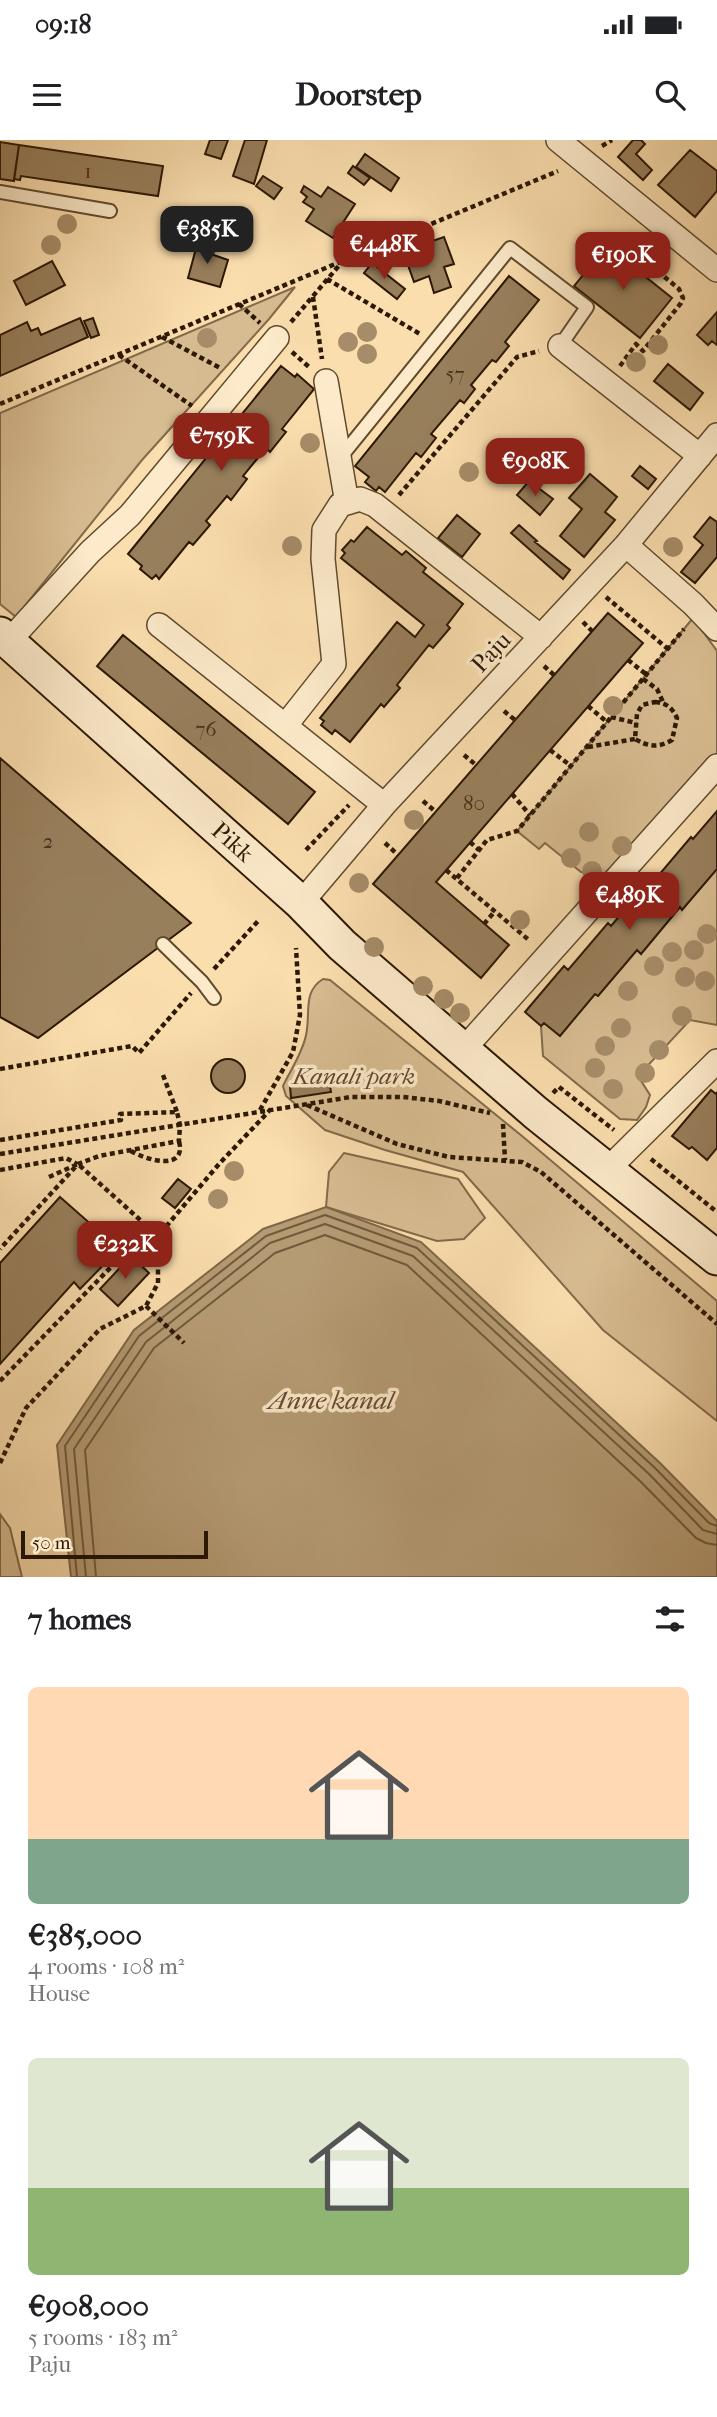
<!DOCTYPE html>
<meta charset="utf-8">
<style>
:root{--surface:#fff;--page:#f2f2f2;--text:#202124;--muted:#757577;--accent:#8f2418}
body{margin:0;font-family:"IM FELL French Canon",serif;background:var(--page);color:var(--text);height:100vh;display:flex;flex-direction:column;font-size:26px;white-space:nowrap}
*{box-sizing:border-box;margin:0}
p{font-size:23px;color:var(--muted)}
.icon{flex:none;width:38px;height:38px;fill:none;stroke:currentColor;stroke-width:2;stroke-linecap:round;stroke-linejoin:round}
.map{position:relative;height:1437px;overflow:hidden}
.sheet{display:flex;flex-direction:column;background:var(--surface);flex:1}
.sheet>*{flex:none}
.scale{position:absolute;left:21px;bottom:18px;width:187px;box-sizing:border-box;padding-left:7px;border:4px solid #2c1803;border-top:0;font-size:19px;line-height:24px;white-space:nowrap;color:#2c1803;-webkit-text-stroke:5px #fceaca;paint-order:stroke}
.price{position:absolute;translate:-50% -60px;padding:0 16px;border-radius:14px;background:var(--accent);color:#fff;font-size:23px;line-height:46px;filter:drop-shadow(0 2px 4px #0008)}
.price::after{content:'';position:absolute;left:50%;top:42px;width:21px;height:16px;margin-left:-10px;background:inherit;clip-path:polygon(0 0,100% 0,50% 100%)}
.price.on{background:#222;color:#fff}
ul{padding:0;list-style:none}
li{display:grid;align-content:center;gap:14px;height:371px;padding:0 28px}
li span{display:grid;place-items:center;height:217px;border-radius:10px;color:#555}
li>.icon{margin-inline-start:auto}
span .icon{width:126px;height:126px;fill:#fffc;stroke-width:1}
li b{font-size:30px}
h2{display:flex;justify-content:space-between;align-items:center;height:84px;padding:0 28px;font-size:30px}
.status{display:flex;justify-content:space-between;align-items:center;height:49px;padding:0 35px;background:var(--surface);direction:ltr}
.status svg{height:19px;fill:currentColor}
header{display:flex;justify-content:space-between;align-items:center;height:91px;padding:0 28px;background:var(--surface);font-size:32px;font-weight:700}
.map>svg:first-child{display:block}
.green{fill:#d8bc91;stroke:#826a4a;stroke-width:2}
.water{fill:#b59b74;stroke:#7e6747;stroke-width:2}
.lines{fill:none;stroke-linecap:round;stroke-linejoin:round}
.shore{stroke:#705a3c;stroke-width:2}
.building{fill:#987f5c;stroke:#2c1803;stroke-width:2}
.lane-casing{stroke:#604a2e;stroke-width:16}
.street-casing{stroke:#604a2e;stroke-width:26}
.secondary-casing{stroke:#2c1803;stroke-width:37}
.path{stroke:#2c1803;stroke-width:4.5;stroke-dasharray:5 3.5;stroke-linecap:butt}
.lane{stroke:#fceaca;stroke-width:12}
.street{stroke:#fceaca;stroke-width:23}
.secondary{stroke:#fceaca;stroke-width:33}
.tree{fill:#a68c68}
.labels{text-anchor:middle;stroke-width:7;stroke-linejoin:round;paint-order:stroke}
.number-label{font-size:21px;fill:#473219}
.street-label{font-size:24px;fill:#2c1803;stroke:#fceaca}
.park-label{font-size:24px;font-style:italic;fill:#60492e;stroke:#fceaca}
.water-label{font-size:26px;font-style:italic;fill:#634c30;stroke:#fceaca}
</style>
<div class="status"><b>09:18</b><svg viewBox="0 0 49 12"><path d="M0 12V9h3v3zM5 12V6h3v6zM10 12V3h3v9zM15 12V0h3v12zM26 1h20v11H26zM47 4h2v5h-2z"/></svg></div>
<header><svg class="icon" aria-label="menu" viewBox="0 0 24 24"><path d="M4 6h16M4 12h16M4 18h16"/></svg>Doorstep<svg class="icon" aria-label="search" viewBox="0 0 24 24"><circle cx="10" cy="10" r="6"/><path d="M15 15l6 6"/></svg></header>
<div class="map">
<svg width="717" height="1437" viewBox="0 0 717 1437">
<rect width="100%" height="100%" fill="#fbdeae"/>
<filter id="stains"><feTurbulence type="fractalNoise" baseFrequency=".00286" numOctaves="4"/><feColorMatrix values="0 0 0 0 .2 0 0 0 0 .09 0 0 0 0 .02 0 0 0 .5 -.17"/></filter>
<radialGradient id="worn" r=".72"><stop offset=".6" stop-color="#630" stop-opacity="0"/><stop offset="1" stop-color="#630" stop-opacity=".3"/></radialGradient>
<path class="green" d="M295,147L269,179L142,320L16,477L0,464V273Z
M693,478L717,511V626L617,737L581,732L545,703L539,709L517,691Z
M717,729V885L690,880L638,936L650,955L646,967L637,980L620,979L543,916L541,886L544,883L560,895L595,854L598,856L637,810L641,814L680,767L682,769Z
M323,839L330,840L522,996L717,1161V1281L603,1190L463,1032L385,1010L325,990L286,956L283,946C290,931 303,912 306,895C311,874 302,852 323,839Z
M344,1013L458,1039L485,1078L464,1099L437,1101L326,1067L329,1032Z
M0,1374L10,1388L22,1437H0Z"/>
<path class="water" d="M326,1067L421,1102L660,1323L717,1381V1437H71L57,1305L134,1190L263,1089Z"/>
<g class="lines">
<path class="shore" d="M77,1437L65,1306L139,1196L266,1096L325,1075L417,1108L655,1328L709,1383L717,1386
M86,1437L74,1309L146,1202L270,1103L325,1084L413,1116L649,1334L703,1390L717,1394
M96,1437L85,1310L154,1208L275,1113L325,1095L407,1125L641,1342L696,1398L706,1403L717,1405"/>
</g>
<path class="building" d="M210,0H228L221,19L205,14Z
M245,0H267L254,44L233,36Z
M633,0H641L645,4L636,14L652,30L643,40L618,17Z
M0,2L19,5L14,41L0,39Z
M19,5L163,26L158,56L21,36L20,40L14,39Z
M690,10L717,31V51L695,77L658,45Z
M365,14L399,38L391,51L356,27Z
M353,26L370,38L364,45L348,33Z
M263,36L282,48L274,59L256,46Z
M304,46L321,57L328,47L355,64L333,98L306,81L314,69L303,62L307,57L301,52Z
M444,97L454,124L444,127L451,147L434,153L429,136L414,142L403,111Z
M198,101L213,105L211,114L228,120L220,147L188,138Z
M607,106L672,158L640,198L574,146Z
M52,121L65,145L26,165L14,141Z
M372,123L405,149L397,159L364,133Z
M509,136L539,160L505,202L509,206L496,222L492,220L471,245L475,249L464,263L460,260L431,294L436,298L421,317L416,313L385,352L379,347L376,351L365,342L369,337L355,326Z
M717,172V205L712,201L708,205L697,195Z
M80,178L88,197L0,236V195L27,182L31,191L38,188L41,195Z
M93,178L99,195L91,198L84,181Z
M668,224L703,253L690,270L654,241Z
M281,226L295,237L297,234L314,249L282,289L286,292L270,312L266,308L243,336L247,339L231,360L227,356L206,381L210,385L193,405L189,402L159,439L156,435L152,439L140,429L142,426L128,414Z
M640,326L656,339L648,349L632,336Z
M590,334L617,357L605,372L615,380L584,417L560,396L582,369L569,358Z
M529,341L553,359L540,375L517,355Z
M457,375L480,394L462,417L438,398Z
M710,377L717,382V417L695,443L681,432L703,405L694,397Z
M519,385L537,401L535,402L570,430L563,439L511,393Z
M367,387L402,415L406,411L426,428L423,432L463,464L447,485L450,488L433,508L429,505L397,545L400,548L384,567L381,564L350,602L335,590L332,594L321,585L324,581L320,578L397,482L415,497L424,485L341,418L345,413L342,410L351,400L354,402Z
M608,473L643,503L436,742L509,805L481,838L373,744Z
M123,495L315,652L288,684L97,526Z
M0,618L191,783L38,898L0,877Z
M717,671V729L682,770L680,767L641,814L637,810L598,856L595,854L560,896L544,883L541,886L525,872L564,826L568,830L608,783L611,786L650,740L653,742L691,697L693,699Z
M211 936a17 17 0 1 1 34 0a17 17 0 1 1-34 0Z
M329,941L331,952L291,958L290,946Z
M711,950L716,954L717,952V1008L707,1020L692,1007L689,1009L672,996Z
M178,1039L191,1049L175,1068L162,1058Z
M60,1057L119,1109L80,1149L74,1142L0,1224V1123Z
M131,1116L149,1133L118,1166L100,1149Z"/>
<g class="lines">
<defs>
<path id="lane" d="M0,52L110,71
M340,318L510,108L587,167L560,206
M163,804L202,842L214,858"/>
<path id="street" d="M558,0L717,130
M560,206L700,316
M326,241L347,363
M626,405L693,464L717,489
M159,485L384,665
M9,501L90,412L130,375L277,198
M285,586L334,524L323,419L324,390L340,365L360,359L375,365L541,497
M301,763L384,665L626,405L717,295
M463,910L717,626
M606,1031L717,921"/>
<g id="secondary">
<path id="s1" d="M0,494L301,763L342,805L536,973L717,1118"/>
</g>
</defs>
<use href="#lane" class="lane-casing"/>
<use href="#street" class="street-casing"/>
<use href="#secondary" class="secondary-casing"/>
<path class="path" d="M602,6L612,0
M327,139L420,194
M313,157L322,219
M239,164L260,183
M291,182L342,122
M162,197L222,229
M292,212L309,227
M119,215L192,266
M620,226L636,204L643,211L681,163L683,158L679,149L638,115L649,102
M0,264L558,31
M399,355L517,217L539,211
M606,457L668,509
M583,482L592,491
M628,520L647,535
M544,526L554,535
M643,539L657,549L663,562
M655,562C667,563 672,568 677,578L672,600C658,608 649,607 635,599L637,574L642,565Z
M588,566L607,582
M504,571L515,580
M611,577L636,583
M588,607L635,599
M550,610L571,626
M464,615L476,625
M512,654L530,675
M423,661L436,672
M470,702L479,710
M385,703L398,715
M306,710L349,665
M446,730L530,801
M457,738L487,700L517,691L684,489
M484,784L495,771
M214,829L259,780
M0,929L132,906L139,913L191,853
M163,935L177,972
M553,953L559,947L614,990
M307,965L397,1004L449,1017L522,1022L541,1032L717,1184
M260,970L293,912L300,875L296,808
M503,984L505,1020
M0,1000L121,980L120,974L177,972L180,985L179,1001L99,1016L78,1024L0,1109
M131,1011C146,1020 187,1032 179,1001
M0,1014L351,957H403L439,961L490,973
M651,1019L717,1072
M0,1030L66,1018L77,1024
M49,1037L78,1024L158,1096
M146,1166L184,1203
M0,1241L149,1088
M0,1323L26,1268L100,1189L146,1166L158,1143V1096L219,1024L271,969"/>
<use href="#lane" class="lane"/>
<use href="#street" class="street"/>
<use href="#secondary" class="secondary"/>
</g>
<g class="tree">
<circle cx="67" cy="84" r="10"/>
<circle cx="51" cy="105" r="10"/>
<circle cx="367" cy="192" r="10"/>
<circle cx="207" cy="198" r="10"/>
<circle cx="348" cy="202" r="10"/>
<circle cx="658" cy="205" r="10"/>
<circle cx="367" cy="214" r="10"/>
<circle cx="636" cy="222" r="10"/>
<circle cx="310" cy="303" r="10"/>
<circle cx="469" cy="332" r="10"/>
<circle cx="292" cy="406" r="10"/>
<circle cx="673" cy="407" r="10"/>
<circle cx="613" cy="566" r="10"/>
<circle cx="414" cy="680" r="10"/>
<circle cx="589" cy="692" r="10"/>
<circle cx="622" cy="706" r="10"/>
<circle cx="571" cy="718" r="10"/>
<circle cx="592" cy="731" r="10"/>
<circle cx="359" cy="743" r="10"/>
<circle cx="520" cy="780" r="10"/>
<circle cx="707" cy="794" r="10"/>
<circle cx="374" cy="807" r="10"/>
<circle cx="694" cy="810" r="10"/>
<circle cx="672" cy="812" r="10"/>
<circle cx="654" cy="826" r="10"/>
<circle cx="685" cy="837" r="10"/>
<circle cx="705" cy="841" r="10"/>
<circle cx="423" cy="846" r="10"/>
<circle cx="628" cy="851" r="10"/>
<circle cx="444" cy="859" r="10"/>
<circle cx="460" cy="873" r="10"/>
<circle cx="682" cy="876" r="10"/>
<circle cx="621" cy="888" r="10"/>
<circle cx="605" cy="906" r="10"/>
<circle cx="659" cy="910" r="10"/>
<circle cx="595" cy="928" r="10"/>
<circle cx="645" cy="933" r="10"/>
<circle cx="613" cy="949" r="10"/>
<circle cx="234" cy="1031" r="10"/>
<circle cx="218" cy="1059" r="10"/>
</g>
<g class="labels">
<g class="number-label">
<text x="88" y="38">1</text>
<text x="455" y="241">57</text>
<text x="206" y="596">76</text>
<text x="474" y="670">80</text>
<text x="48" y="708">2</text>
</g>
<g class="street-label">
<text transform="translate(491 512) rotate(-47)" y="8">Paju</text>
<text dy="8" stroke="none"><textPath href="#s1" startOffset="312">Pikk</textPath></text>
</g>
<g class="park-label">
<text x="354" y="944">Kanali park</text>
</g>
<g class="water-label">
<text x="331" y="1269">Anne kanal</text>
</g>
</g>
<rect width="100%" height="100%" filter="url(#stains)"/>
<rect width="100%" height="100%" fill="url(#worn)"/>
</svg>
<div class="scale">50 m</div>
<b class="price on" style="left:207px;top:126px">€385K</b>
<b class="price" style="left:384px;top:141px">€448K</b>
<b class="price" style="left:623px;top:152px">€190K</b>
<b class="price" style="left:221px;top:333px">€759K</b>
<b class="price" style="left:535px;top:358px">€908K</b>
<b class="price" style="left:629px;top:792px">€489K</b>
<b class="price" style="left:125px;top:1141px">€232K</b>
</div>
<section class="sheet">
<h2>7 homes<svg class="icon" aria-label="filters" viewBox="0 0 24 24"><path d="M4 7h16M4 17h16"/><circle cx="9" cy="7" r="2"/><circle cx="15" cy="17" r="2"/></svg></h2>
<ul>
<li><span style="background:linear-gradient(#ffd9b3 70%,#7fa58c 0)"><svg class="icon" aria-label="home" viewBox="0 0 24 24"><path d="M3 11l9-7 9 7M6 9v11h12V9"/></svg></span><div><b>€385,000</b><p>4 rooms · 108 m²</p><p>House</p></div></li>
<li><span style="background:linear-gradient(#dfe7d0 60%,#8fb573 0)"><svg class="icon" aria-label="home" viewBox="0 0 24 24"><path d="M3 11l9-7 9 7M6 9v11h12V9"/></svg></span><div><b>€908,000</b><p>5 rooms · 183 m²</p><p>Paju</p></div></li>
</ul>
</section>
